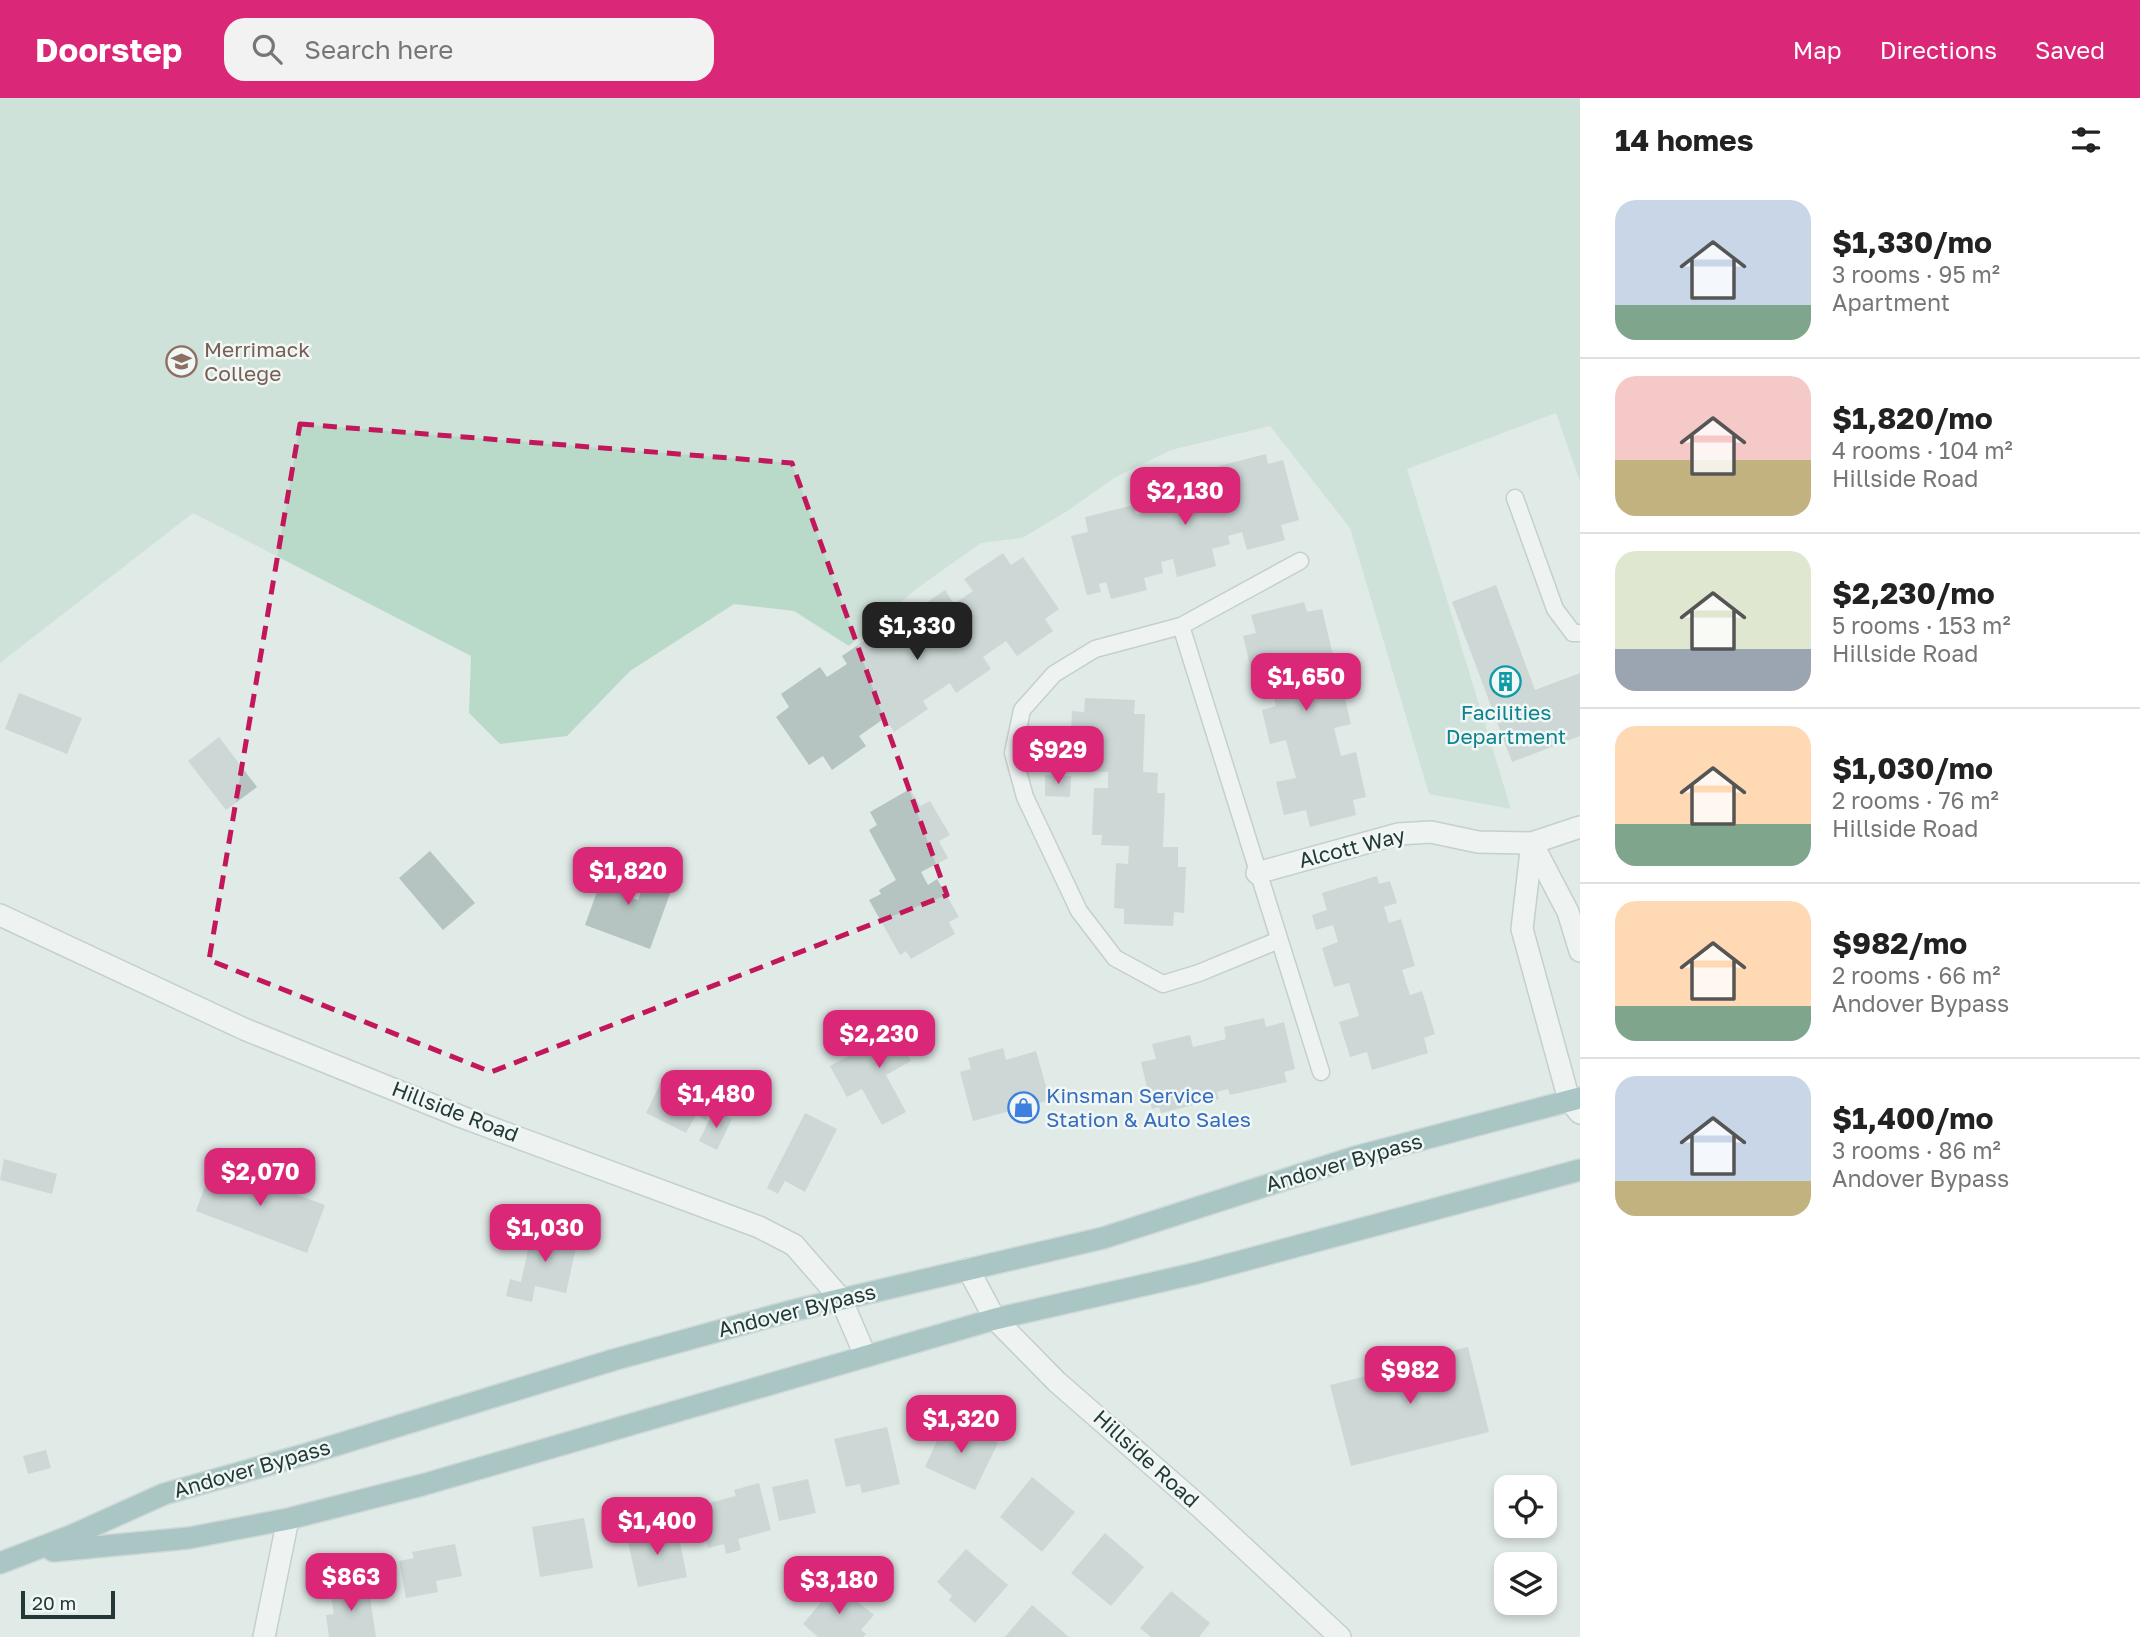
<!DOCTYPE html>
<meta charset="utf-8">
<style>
:root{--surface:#fff;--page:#f2f2f2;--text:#222;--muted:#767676;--line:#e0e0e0;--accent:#db2777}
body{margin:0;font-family:"Golos Text",sans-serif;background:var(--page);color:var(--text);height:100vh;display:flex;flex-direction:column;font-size:26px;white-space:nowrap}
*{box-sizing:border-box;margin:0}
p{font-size:23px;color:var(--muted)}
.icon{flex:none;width:38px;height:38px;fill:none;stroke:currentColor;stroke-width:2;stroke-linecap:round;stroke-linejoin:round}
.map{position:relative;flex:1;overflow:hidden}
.sheet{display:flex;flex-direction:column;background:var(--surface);width:560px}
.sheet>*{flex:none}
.fabs{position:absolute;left:1494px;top:1377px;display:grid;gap:14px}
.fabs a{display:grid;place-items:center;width:63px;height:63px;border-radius:14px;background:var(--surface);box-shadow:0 4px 10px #0003;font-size:35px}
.scale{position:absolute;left:21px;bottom:18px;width:94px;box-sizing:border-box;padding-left:7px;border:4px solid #223937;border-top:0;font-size:19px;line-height:24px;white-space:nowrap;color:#223937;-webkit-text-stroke:5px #f0f7f5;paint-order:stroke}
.price{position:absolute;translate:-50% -60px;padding:0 16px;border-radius:14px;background:var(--accent);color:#fff;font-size:23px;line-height:46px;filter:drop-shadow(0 2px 4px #0008)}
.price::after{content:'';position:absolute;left:50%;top:42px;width:21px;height:16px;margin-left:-10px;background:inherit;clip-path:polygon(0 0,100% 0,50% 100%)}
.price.active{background:#222;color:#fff}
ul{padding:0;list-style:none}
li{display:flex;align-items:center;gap:21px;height:175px;padding:0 35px}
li+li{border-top:2px solid var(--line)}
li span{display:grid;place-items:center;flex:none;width:196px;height:140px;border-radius:21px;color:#555}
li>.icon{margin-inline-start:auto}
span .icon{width:84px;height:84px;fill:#fffc;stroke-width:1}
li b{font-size:30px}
h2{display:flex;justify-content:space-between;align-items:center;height:84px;padding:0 35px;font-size:30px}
header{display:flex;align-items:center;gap:42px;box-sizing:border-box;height:98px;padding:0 35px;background:var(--accent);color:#fff}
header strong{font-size:33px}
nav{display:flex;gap:38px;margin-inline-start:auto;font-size:24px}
.search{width:490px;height:63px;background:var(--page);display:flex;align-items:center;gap:18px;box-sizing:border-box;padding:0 24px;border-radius:21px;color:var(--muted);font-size:26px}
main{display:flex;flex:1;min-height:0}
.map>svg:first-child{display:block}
.green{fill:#badac9}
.building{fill:#b5c4c1}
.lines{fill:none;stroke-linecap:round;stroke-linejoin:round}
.service-casing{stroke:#a3b1af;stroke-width:19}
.minor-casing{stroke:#a3b1af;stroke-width:24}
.tertiary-casing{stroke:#a3b1af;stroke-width:24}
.primary-casing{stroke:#bdc4c3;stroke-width:24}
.service{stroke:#fff;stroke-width:16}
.minor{stroke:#fff;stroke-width:21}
.tertiary{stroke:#fff;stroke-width:21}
.primary{stroke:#679c9a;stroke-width:21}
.marked{fill:none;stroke:#c2185b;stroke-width:5;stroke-dasharray:14 9;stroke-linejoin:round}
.labels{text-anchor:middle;stroke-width:5;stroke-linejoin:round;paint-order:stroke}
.education-label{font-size:21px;fill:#785e54;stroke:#f0f7f5;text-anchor:start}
.culture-label{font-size:21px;fill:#0d838f;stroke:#f0f7f5}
.street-label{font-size:21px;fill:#223937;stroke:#f0f7f5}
.shop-label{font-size:21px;fill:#366cbe;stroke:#f0f7f5;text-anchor:start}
</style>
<header>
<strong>Doorstep</strong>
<div class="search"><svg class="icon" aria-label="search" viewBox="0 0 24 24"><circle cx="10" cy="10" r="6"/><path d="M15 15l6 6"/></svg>Search here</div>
<nav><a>Map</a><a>Directions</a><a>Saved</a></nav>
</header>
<main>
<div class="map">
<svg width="1580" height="1539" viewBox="0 0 1580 1539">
<rect width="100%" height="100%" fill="#e0eae7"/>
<path class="green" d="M0,0H1580V384L1556,315L1407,371L1511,711L1429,696L1350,430L1270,328L1171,352L1114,380L1069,412L1022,440L981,445L916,491L849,548L794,513L734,506L630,573L567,638L500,646L469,615L471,558L193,415L0,565Z"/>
<path class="building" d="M1266,356L1268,366L1283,362L1299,422L1281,427L1285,442L1247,452L1242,434L1228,438L1230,446L1212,451L1216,468L1177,479L1173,461L1161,464L1163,475L1144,480L1147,492L1111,501L1106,484L1099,486L1101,494L1087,497L1071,438L1088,434L1085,419L1134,407L1136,417L1145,414L1143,405L1153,403L1150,393L1197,381L1201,396L1217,392L1214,381L1221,379L1219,368Z
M1003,455L1011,467L1023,459L1059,511L1045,521L1053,533L1017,558L1006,543L983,559L991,571L956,595L950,585L923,603L928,611L894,634L885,620L859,638L866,648L832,672L823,658L809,667L776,619L789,609L781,596L820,569L827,579L847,566L842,558L883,530L891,543L919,523L913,514L945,492L954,506L973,493L964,481Z
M1496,487L1535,592L1580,575V638L1512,664L1452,504Z
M1304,504L1307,514L1322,511L1333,557L1320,560L1327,587L1341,584L1351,626L1334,630L1341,658L1356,654L1366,699L1353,702L1356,717L1310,729L1306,712L1284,717L1276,684L1296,680L1286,642L1270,646L1262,612L1276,608L1267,572L1252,576L1243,538L1256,535L1251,517Z
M19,595L82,620L67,656L5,631Z
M1085,600L1135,602L1134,616H1145L1143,674L1158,675L1157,695H1165L1163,749H1178V769H1186L1184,815L1174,814L1173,828L1124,826V811L1114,810L1116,765L1128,766L1129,748L1101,747L1102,737H1092L1094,690H1108V674L1081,673V659H1070L1072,613L1084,614Z
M219,639L257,689L226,712L188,663Z
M1045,677L1071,678L1070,699L1045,698Z
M910,691L920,708L930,703L950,737L939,743L948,760L921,774L928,787L937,781L959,819L949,824L955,836L911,861L906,853L900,857L869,802L881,796L879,792L896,782L869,732L877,727L870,714Z
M430,753L475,805L443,832L399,780Z
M607,766L640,777L632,800L638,802L646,781L672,790L650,851L585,827Z
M1377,778L1379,786L1390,783L1397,805L1384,809L1389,825L1401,821L1415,868L1402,872L1410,897L1422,893L1435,936L1424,940L1428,955L1372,972L1367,954L1350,959L1339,924L1359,918L1349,885L1334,889L1322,850L1338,844L1333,827L1316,832L1312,817L1327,812L1322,795Z
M1264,920L1266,929L1284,924L1295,971L1284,974L1287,984L1230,997L1228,991L1217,994L1219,1001L1161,1015L1159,1009L1152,1011L1141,964L1156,961L1152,946L1190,937L1193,949L1226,941L1224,929Z
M914,923L926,944L907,955L911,963L886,977L906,1014L882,1027L862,991L847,999L830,968Z
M1003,950L1006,962L1036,953L1050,1002L973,1023L960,974L971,971L968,960Z
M666,974L683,983L687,974L721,991L706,1022L696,1017L686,1035L646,1015Z
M714,1012L732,1021L717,1052L699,1043Z
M805,1015L837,1031L805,1094L785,1083L778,1096L767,1090Z
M4,1061L57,1076L52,1096L0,1082Z
M213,1065L325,1107L307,1155L196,1113Z
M525,1128L578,1140L566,1195L535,1188L532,1204L506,1198L510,1181L521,1184L530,1143L521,1142Z
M1468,1249L1489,1334L1351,1368L1330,1287L1382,1274L1378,1259L1409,1251L1412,1263Z
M947,1321L998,1345L975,1392L925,1369Z
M887,1329L900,1386L862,1395L860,1386L846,1389L834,1341Z
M46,1352L51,1370L28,1376L23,1358Z
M1032,1379L1075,1414L1042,1454L1000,1419Z
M808,1381L816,1415L779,1423L772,1389Z
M759,1385L771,1432L738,1441L741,1452L726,1456L724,1446L708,1450L697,1408L736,1398L734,1392Z
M584,1420L593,1470L540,1479L532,1429Z
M677,1429L687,1479L638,1489L627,1439Z
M1105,1435L1144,1469L1111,1508L1071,1475Z
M455,1446L462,1478L436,1483L438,1494L406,1500L399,1463L414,1460L412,1454Z
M966,1451L1008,1487L975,1525L949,1502L952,1498L937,1484Z
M836,1486L874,1517L861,1532L866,1536L863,1539H818L803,1526Z
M368,1487L376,1539H329L326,1517L334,1516L330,1492Z
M1171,1493L1210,1525L1199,1539H1151L1140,1530Z
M1032,1507L1069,1539H1005Z"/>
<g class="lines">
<defs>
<path id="service" d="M1515,400L1555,511L1573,535H1580
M1181,528L1321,974
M1279,842L1199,875L1163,886L1115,860L1079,813L1025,699L1013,655L1022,612L1054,576L1095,551L1181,528L1300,463"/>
<path id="minor" d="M1532,745L1522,831L1569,1002L1580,1015
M1532,745L1568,814L1580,853
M1257,775L1398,736L1431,734L1478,744L1532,745L1580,729
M968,1171L995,1221L1057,1284L1199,1408L1340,1539
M264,1539L288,1421"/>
<path id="tertiary" d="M0,817L244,931L462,1019L759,1129L794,1147L841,1201L865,1257"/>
<path id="primary" d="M53,1453L189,1440L288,1421L422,1387L995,1221L1197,1175L1580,1072
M0,1465L73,1437L164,1396L310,1355L613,1262L787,1214L1103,1140L1355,1059L1580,1000"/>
</defs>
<use href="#service" class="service-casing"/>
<use href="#minor" class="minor-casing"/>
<use href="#tertiary" class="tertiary-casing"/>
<use href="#primary" class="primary-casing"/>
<use href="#service" class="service"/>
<use href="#minor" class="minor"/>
<use href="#tertiary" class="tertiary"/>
<use href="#primary" class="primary"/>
</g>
<path d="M0 0H1580V1539H0ZM300,326L792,365L947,797L491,974L209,862Z" fill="#e0eae7" fill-opacity=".55" fill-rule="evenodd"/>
<path class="marked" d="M300,326L792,365L947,797L491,974L209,862Z"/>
<defs>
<symbol id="university-ring" viewBox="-11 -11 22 22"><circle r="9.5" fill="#f0f7f5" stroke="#8d6e63" stroke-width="1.5"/><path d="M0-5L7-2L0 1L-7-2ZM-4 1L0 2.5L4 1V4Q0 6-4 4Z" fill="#8d6e63"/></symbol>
<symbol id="building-ring" viewBox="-11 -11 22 22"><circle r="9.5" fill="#f0f7f5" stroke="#0f9aa8" stroke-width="1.5"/><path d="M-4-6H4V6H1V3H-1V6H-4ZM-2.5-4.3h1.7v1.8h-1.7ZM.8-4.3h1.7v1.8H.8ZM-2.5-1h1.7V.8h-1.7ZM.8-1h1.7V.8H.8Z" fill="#0f9aa8"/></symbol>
<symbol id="shop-ring" viewBox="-11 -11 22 22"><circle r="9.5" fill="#f0f7f5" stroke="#3f7fe0" stroke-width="1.5"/><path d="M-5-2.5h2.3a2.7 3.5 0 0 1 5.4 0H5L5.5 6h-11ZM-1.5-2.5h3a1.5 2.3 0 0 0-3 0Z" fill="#3f7fe0"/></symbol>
</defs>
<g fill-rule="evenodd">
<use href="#university-ring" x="164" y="246" width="35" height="35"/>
<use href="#building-ring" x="1488" y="566" width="35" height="35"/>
<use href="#shop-ring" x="1006" y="992" width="35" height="35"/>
</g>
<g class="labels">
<g class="education-label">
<text x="204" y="259">Merrimack<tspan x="204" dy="24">College</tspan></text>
</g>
<g class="culture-label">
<text x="1506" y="622">Facilities<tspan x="1506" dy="24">Department</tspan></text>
</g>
<g class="street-label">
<text transform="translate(1352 750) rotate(-14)" y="7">Alcott Way</text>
<text transform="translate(455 1014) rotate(21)" y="7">Hillside Road</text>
<text transform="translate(1344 1065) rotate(-16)" y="7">Andover Bypass</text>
<text transform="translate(797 1213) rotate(-14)" y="7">Andover Bypass</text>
<text transform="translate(1146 1361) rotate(42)" y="7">Hillside Road</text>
<text transform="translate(252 1371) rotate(-16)" y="7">Andover Bypass</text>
</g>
<g class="shop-label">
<text x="1046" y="1005">Kinsman Service<tspan x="1046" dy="24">Station &amp; Auto Sales</tspan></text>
</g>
</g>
</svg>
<div class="fabs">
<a><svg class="icon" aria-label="locate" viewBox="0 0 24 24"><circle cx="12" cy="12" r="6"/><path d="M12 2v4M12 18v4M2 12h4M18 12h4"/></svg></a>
<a><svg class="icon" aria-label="layers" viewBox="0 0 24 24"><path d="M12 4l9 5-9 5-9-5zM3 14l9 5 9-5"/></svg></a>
</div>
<div class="scale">20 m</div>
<b class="price" style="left:1185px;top:429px">$2,130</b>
<b class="price active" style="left:917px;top:564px">$1,330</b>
<b class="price" style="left:1306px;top:615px">$1,650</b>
<b class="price" style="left:1058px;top:688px">$929</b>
<b class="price" style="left:628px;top:809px">$1,820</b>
<b class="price" style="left:879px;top:972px">$2,230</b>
<b class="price" style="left:716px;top:1032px">$1,480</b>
<b class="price" style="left:260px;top:1110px">$2,070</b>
<b class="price" style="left:545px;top:1166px">$1,030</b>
<b class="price" style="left:1410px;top:1308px">$982</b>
<b class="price" style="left:961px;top:1357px">$1,320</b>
<b class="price" style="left:657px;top:1459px">$1,400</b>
<b class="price" style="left:351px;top:1515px">$863</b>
<b class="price" style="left:839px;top:1518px">$3,180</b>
</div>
<section class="sheet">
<h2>14 homes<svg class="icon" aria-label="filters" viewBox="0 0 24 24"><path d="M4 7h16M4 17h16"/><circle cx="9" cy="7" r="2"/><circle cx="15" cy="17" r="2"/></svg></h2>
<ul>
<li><span style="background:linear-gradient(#c9d6e8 75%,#7fa58c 0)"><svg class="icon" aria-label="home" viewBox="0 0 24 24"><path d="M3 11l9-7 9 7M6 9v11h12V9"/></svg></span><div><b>$1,330/mo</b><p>3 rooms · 95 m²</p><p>Apartment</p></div></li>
<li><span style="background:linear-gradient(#f6c9c9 60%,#c2b280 0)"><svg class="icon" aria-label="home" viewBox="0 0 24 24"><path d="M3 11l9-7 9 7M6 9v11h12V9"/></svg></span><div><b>$1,820/mo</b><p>4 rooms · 104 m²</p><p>Hillside Road</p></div></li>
<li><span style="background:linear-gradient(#dfe7d0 70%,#9aa5b1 0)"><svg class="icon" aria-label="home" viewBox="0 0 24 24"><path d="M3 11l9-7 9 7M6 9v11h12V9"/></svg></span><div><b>$2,230/mo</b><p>5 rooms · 153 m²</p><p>Hillside Road</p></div></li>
<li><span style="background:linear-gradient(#ffd9b3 70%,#7fa58c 0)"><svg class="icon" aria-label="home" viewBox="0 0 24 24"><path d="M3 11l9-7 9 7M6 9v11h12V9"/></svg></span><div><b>$1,030/mo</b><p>2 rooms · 76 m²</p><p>Hillside Road</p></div></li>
<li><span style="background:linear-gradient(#ffd9b3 75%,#7fa58c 0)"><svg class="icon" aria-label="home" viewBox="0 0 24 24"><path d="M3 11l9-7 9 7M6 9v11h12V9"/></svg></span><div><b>$982/mo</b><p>2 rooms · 66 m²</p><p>Andover Bypass</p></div></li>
<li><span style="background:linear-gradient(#c9d6e8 75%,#c2b280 0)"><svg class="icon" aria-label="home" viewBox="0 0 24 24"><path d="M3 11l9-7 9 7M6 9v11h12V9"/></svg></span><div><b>$1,400/mo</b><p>3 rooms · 86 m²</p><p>Andover Bypass</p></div></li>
</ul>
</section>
</main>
